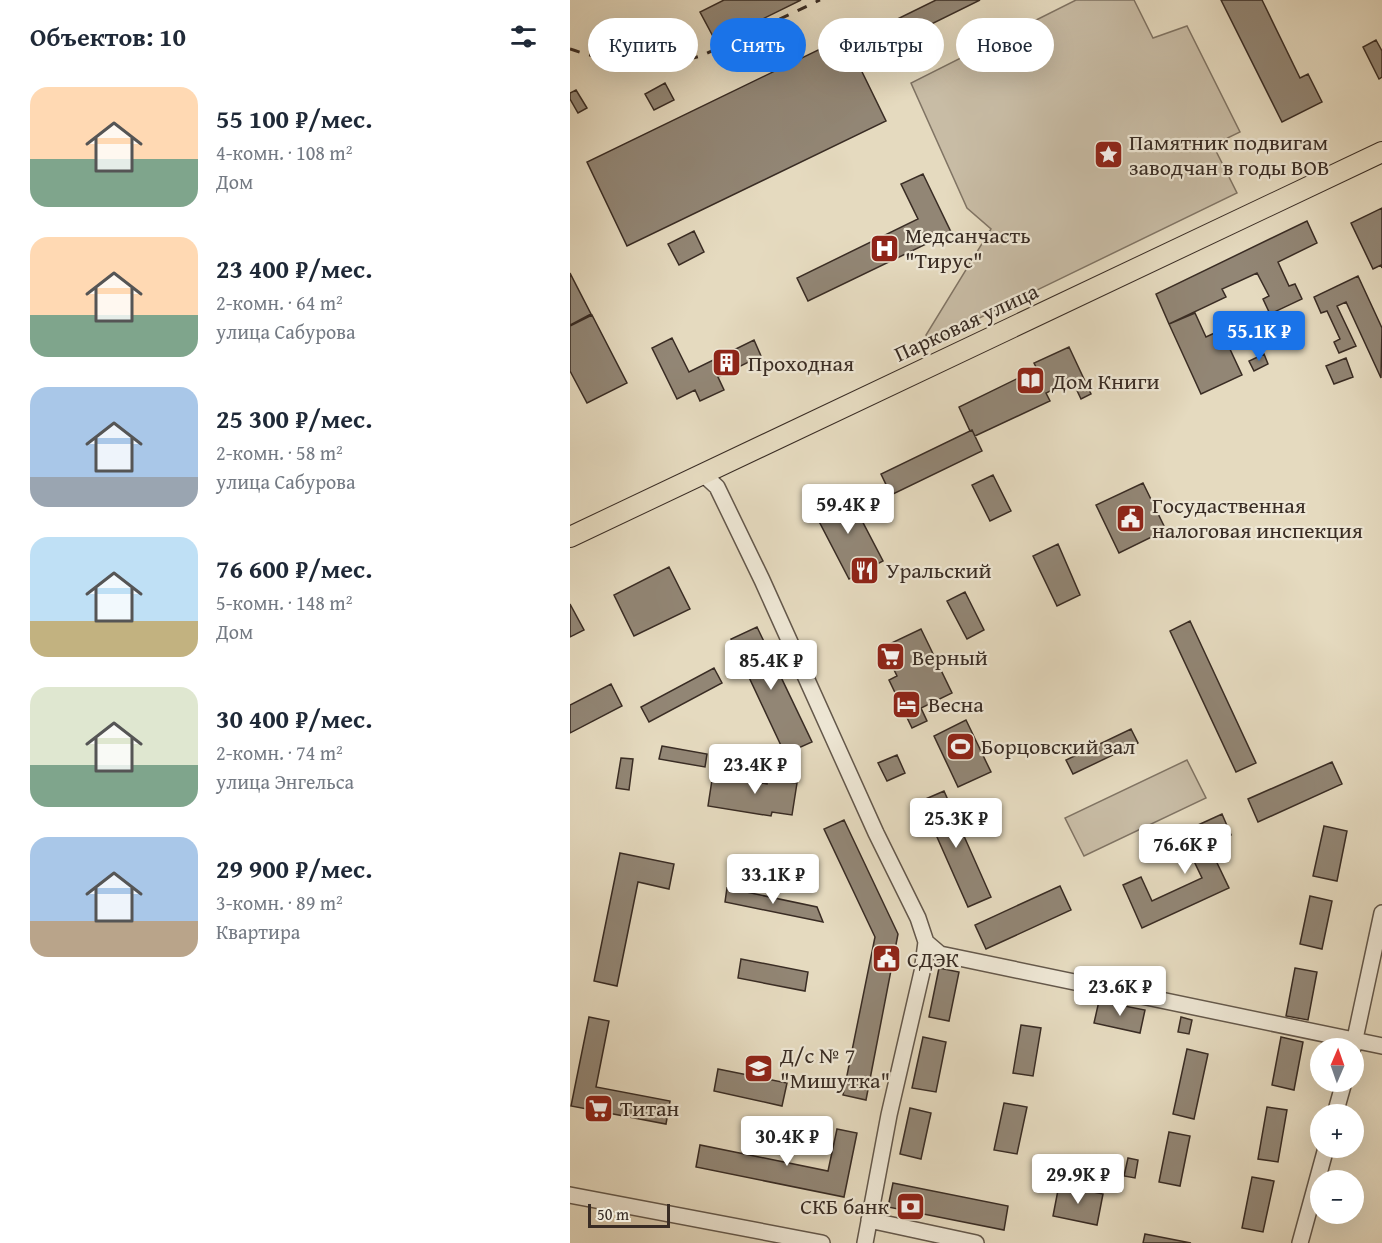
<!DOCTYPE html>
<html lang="ru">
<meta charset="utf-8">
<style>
:root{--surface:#fff;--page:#f6f6f7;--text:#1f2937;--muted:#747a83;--accent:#1a73e8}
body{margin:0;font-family:"Gentium Book Plus",serif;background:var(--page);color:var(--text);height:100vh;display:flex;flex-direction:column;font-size:22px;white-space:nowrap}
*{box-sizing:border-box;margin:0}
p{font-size:20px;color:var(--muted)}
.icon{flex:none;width:33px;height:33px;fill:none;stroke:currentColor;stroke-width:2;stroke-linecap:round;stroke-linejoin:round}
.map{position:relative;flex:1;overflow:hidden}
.side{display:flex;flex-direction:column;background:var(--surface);width:570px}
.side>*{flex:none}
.banner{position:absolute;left:18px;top:18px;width:570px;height:54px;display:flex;gap:12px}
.needle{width:39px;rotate:2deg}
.buttons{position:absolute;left:740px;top:1038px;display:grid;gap:12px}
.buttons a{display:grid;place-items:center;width:54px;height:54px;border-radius:50%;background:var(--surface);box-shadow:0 6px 24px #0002;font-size:30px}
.scale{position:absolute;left:18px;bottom:15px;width:82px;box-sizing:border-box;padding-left:6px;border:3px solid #392c24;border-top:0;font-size:16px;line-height:21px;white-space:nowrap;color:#392c24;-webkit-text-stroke:4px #eee7d5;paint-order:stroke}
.price{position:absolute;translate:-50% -51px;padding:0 14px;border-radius:6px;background:#fff;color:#222;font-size:20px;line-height:39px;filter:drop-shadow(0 2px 3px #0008)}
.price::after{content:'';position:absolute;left:50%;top:36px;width:18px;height:14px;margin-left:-9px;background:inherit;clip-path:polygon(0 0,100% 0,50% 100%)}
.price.active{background:var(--accent);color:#fff}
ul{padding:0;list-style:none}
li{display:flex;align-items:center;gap:18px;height:150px;padding:0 30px}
li span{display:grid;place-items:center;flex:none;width:168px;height:120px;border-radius:18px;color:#555}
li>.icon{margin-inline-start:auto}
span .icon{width:72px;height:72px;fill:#fffc;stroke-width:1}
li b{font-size:26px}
h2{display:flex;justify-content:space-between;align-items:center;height:72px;padding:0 30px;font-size:26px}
.tag{padding:0 21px;border-radius:27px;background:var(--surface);box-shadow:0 6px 24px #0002;font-size:21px;line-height:54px}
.tag.active{background:var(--accent);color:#fff}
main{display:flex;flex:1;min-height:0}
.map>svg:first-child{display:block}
.park{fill:#c8bca5;stroke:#807464;stroke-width:1.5}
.building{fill:#928675;stroke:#392c24;stroke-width:1.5}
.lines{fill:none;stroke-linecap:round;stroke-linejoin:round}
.minor-casing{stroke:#64584b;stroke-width:18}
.major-casing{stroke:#392c24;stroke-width:22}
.minor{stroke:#eee7d5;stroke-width:15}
.major{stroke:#e5dabf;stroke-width:20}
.rail{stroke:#392c24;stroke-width:3;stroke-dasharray:10 10;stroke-linecap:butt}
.labels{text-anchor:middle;stroke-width:4.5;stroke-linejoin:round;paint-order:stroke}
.poi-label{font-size:22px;fill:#392c24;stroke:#eee7d5;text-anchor:start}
.street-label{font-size:22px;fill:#392c24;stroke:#eee7d5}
</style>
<main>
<section class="side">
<h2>Объектов: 10<svg class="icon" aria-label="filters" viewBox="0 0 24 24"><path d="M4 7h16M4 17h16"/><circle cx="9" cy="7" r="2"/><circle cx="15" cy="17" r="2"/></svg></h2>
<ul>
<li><span style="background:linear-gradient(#ffd9b3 60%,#7fa58c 0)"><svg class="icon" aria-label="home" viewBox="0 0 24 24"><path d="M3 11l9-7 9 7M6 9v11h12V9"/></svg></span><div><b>55 100 ₽/мес.</b><p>4-комн. · 108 m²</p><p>Дом</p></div></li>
<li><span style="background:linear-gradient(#ffd9b3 65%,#7fa58c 0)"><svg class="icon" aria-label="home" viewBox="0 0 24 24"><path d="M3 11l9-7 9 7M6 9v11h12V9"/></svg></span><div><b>23 400 ₽/мес.</b><p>2-комн. · 64 m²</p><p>улица Сабурова</p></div></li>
<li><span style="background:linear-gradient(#a9c7e8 75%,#9aa5b1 0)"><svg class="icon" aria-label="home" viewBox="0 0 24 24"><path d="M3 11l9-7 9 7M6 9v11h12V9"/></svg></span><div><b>25 300 ₽/мес.</b><p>2-комн. · 58 m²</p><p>улица Сабурова</p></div></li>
<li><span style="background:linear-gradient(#bfe0f5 70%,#c2b280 0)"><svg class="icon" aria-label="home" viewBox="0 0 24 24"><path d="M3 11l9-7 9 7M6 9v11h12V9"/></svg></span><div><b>76 600 ₽/мес.</b><p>5-комн. · 148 m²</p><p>Дом</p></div></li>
<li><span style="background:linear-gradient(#dfe7d0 65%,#7fa58c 0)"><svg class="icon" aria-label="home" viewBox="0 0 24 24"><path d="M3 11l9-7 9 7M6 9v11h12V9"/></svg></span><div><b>30 400 ₽/мес.</b><p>2-комн. · 74 m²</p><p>улица Энгельса</p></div></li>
<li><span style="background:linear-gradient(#a9c7e8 70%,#b9a48a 0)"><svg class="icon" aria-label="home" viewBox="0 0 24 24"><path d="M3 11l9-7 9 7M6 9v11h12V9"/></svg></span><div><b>29 900 ₽/мес.</b><p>3-комн. · 89 m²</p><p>Квартира</p></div></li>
</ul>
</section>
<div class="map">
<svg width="812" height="1243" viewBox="0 0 812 1243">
<rect width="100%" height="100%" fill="#e5dabf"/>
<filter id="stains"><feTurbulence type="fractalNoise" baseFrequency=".00333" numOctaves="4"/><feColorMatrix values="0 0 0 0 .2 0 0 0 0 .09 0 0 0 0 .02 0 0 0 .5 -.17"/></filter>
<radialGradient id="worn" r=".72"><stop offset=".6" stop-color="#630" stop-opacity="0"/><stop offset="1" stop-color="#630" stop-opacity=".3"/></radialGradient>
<path class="park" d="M506,0H564L583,38L617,26L670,132L643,145L667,193L360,342L356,335L421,229L397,208L341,83Z
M617,760L636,798L514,856L495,818Z"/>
<path class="building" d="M154,0H231L146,42L130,12Z
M366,0H410L341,34L351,54L330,64L311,27Z
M651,0H692L730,78L738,74L752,102L712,122Z
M275,37L316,121L57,246L17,162Z
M806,40L812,51V77L809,79L793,47Z
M95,83L104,100L84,110L75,94Z
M6,90L17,108L8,113L0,99V93Z
M353,174L381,232L238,301L227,278L348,219L331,184Z
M812,208V268L811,265L803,269L781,223Z
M737,221L747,243L708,262L719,286L725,284L732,299L700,314L693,299L699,296L687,273L652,289L656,297L599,324L586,294Z
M124,231L134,252L109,265L98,244Z
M0,273L21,314L0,325Z
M788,276L812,328L811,378L776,302L767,306L786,346L769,353L764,342L770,339L757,311L751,313L744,297Z
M625,313L636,337L651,330L672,375L631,394L599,324Z
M22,315L57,383L17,403L0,371V326Z
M102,338L119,372L184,340L191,356L148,377L154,390L130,401L125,390L107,399L82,348Z
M499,347L521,394L511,399L502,380L476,393L480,401L405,436L402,430L400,431L389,407L467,369L464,363Z
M694,354L698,364L684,371L679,361Z
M776,358L783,377L764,384L756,366Z
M402,430L412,451L321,495L311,474Z
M423,475L441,511L420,521L402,485Z
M573,483L596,530L549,553L526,505Z
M276,490L313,561L279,579L242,508Z
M488,544L510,595L487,606L463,556Z
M99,567L120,609L64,636L44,595Z
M395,592L414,630L397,639L377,601Z
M0,604L14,630L0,637Z
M620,621L686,763L666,772L600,631Z
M187,627L242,742L215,754L161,639Z
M351,629L382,693L351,708L357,721L342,728L319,680L327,676L313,647Z
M144,668L152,683L79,722L71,707Z
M41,684L52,706L0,733V705Z
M396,720L421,772L388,787L364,736Z
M561,729L568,743L503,774L496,760Z
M92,746L137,754L135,767L89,759Z
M327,755L335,773L317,781L308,763Z
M51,758L63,759L59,790L46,788Z
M762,762L772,784L688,822L678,799Z
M199,771L220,774L218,782L227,783L222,815L202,812L201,816L138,806L142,780L151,782L152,776L197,784Z
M374,791L421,897L398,907L351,801Z
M652,814L661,835L639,846L659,888L572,928L553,885L571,877L582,901L632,878L621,855L614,859L604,836Z
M274,820L328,934L296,1100L273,1095L305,937L254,829Z
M754,826L777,831L767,881L743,876Z
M50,853L104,864L99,889L68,882L47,986L24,981Z
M490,886L501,910L416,949L405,925Z
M157,888L247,907L253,922L155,902Z
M740,896L762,901L752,949L730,944Z
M171,959L238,972L235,991L168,978Z
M369,968L389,972L379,1021L359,1017Z
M725,968L747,972L738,1020L716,1016Z
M529,1001L575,1010L570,1033L524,1023Z
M19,1017L39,1021L26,1087L100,1101L96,1124L1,1106Z
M611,1017L622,1020L619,1034L608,1032Z
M451,1025L471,1028L463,1076L443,1073Z
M353,1037L376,1042L366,1092L342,1088Z
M711,1037L733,1042L724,1090L702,1085Z
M617,1049L638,1054L624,1119L603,1114Z
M148,1069L217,1083L212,1106L144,1091Z
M434,1103L457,1107L447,1154L424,1150Z
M697,1107L717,1110L708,1162L688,1159Z
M340,1108L361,1113L351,1159L330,1154Z
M267,1129L287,1133L274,1197L126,1167L130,1145L258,1171Z
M599,1132L620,1136L610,1186L589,1182Z
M558,1158L568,1160L565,1178L554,1176Z
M682,1177L704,1181L693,1232L672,1228Z
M323,1183L438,1206L434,1230L318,1207Z
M489,1185L533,1194L527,1225L483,1216Z
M575,1234L621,1243H573Z"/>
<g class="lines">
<defs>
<path id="minor" d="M133,474L147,487L192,580L306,833L348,918L356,942L352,972L319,1115L295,1243
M356,942L370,954L812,1046
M783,1048L812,913
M765,1114L774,1082
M0,1195L252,1243
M299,1220L406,1243
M730,1243L756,1148"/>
<path id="major" d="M0,537L812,152"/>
</defs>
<use href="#minor" class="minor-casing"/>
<use href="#major" class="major-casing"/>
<use href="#minor" class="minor"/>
<use href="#major" class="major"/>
<path class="rail" d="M0,49C44,64 86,68 131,56L250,0"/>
</g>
<defs>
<symbol id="sight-square" viewBox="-11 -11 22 22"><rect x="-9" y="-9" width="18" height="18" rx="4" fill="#8f2418" stroke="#eee7d5"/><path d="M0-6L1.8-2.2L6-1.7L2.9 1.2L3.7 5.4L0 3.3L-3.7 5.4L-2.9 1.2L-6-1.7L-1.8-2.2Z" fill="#fff"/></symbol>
<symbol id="hospital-square" viewBox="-11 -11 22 22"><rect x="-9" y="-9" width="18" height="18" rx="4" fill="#8f2418" stroke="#eee7d5"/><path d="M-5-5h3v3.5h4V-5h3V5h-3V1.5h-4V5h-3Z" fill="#fff"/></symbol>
<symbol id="building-square" viewBox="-11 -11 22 22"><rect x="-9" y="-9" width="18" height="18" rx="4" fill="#8f2418" stroke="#eee7d5"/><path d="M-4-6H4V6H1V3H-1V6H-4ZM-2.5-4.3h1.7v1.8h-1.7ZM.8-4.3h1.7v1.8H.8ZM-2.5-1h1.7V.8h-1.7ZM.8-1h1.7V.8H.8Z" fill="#fff"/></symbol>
<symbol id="library-square" viewBox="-11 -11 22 22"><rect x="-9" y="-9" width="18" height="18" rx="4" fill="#8f2418" stroke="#eee7d5"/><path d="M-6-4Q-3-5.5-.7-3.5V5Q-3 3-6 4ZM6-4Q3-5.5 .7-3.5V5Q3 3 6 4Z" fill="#fff"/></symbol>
<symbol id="civic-square" viewBox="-11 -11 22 22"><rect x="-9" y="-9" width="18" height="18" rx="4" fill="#8f2418" stroke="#eee7d5"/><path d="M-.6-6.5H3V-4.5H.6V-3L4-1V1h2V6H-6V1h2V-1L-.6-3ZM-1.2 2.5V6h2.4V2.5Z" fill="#fff"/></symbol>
<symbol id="restaurant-square" viewBox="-11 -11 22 22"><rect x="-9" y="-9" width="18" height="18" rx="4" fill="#8f2418" stroke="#eee7d5"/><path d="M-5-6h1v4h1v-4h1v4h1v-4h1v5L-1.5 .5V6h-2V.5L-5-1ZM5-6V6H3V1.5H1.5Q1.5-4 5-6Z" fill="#fff"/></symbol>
<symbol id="supermarket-square" viewBox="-11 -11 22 22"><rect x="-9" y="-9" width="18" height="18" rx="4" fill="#8f2418" stroke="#eee7d5"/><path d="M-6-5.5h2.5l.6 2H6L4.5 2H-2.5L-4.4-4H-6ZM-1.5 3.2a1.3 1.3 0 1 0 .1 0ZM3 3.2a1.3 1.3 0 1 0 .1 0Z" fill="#fff"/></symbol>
<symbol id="hotel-square" viewBox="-11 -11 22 22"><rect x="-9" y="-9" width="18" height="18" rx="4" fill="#8f2418" stroke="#eee7d5"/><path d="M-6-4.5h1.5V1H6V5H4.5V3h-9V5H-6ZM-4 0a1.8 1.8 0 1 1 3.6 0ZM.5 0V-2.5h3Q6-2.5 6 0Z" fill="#fff"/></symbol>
<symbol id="stadium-square" viewBox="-11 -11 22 22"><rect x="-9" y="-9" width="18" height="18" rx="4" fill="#8f2418" stroke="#eee7d5"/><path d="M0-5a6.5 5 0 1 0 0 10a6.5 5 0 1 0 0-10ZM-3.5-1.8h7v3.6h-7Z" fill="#fff"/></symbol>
<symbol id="school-square" viewBox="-11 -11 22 22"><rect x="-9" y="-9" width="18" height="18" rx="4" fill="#8f2418" stroke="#eee7d5"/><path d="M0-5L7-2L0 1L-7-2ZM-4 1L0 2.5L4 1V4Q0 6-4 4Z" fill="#fff"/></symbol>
<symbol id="bank-square" viewBox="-11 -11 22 22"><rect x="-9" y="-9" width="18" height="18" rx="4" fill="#8f2418" stroke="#eee7d5"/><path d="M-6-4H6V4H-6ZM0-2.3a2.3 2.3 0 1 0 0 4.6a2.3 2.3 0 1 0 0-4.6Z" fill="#fff"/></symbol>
</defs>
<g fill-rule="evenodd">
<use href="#sight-square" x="522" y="138" width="33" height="33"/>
<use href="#hospital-square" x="298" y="232" width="33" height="33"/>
<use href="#building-square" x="140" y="346" width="33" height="33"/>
<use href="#library-square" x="444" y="364" width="33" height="33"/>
<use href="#civic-square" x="544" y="502" width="33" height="33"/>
<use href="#restaurant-square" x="278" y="554" width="33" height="33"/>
<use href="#supermarket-square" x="304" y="640" width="33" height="33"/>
<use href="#hotel-square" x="320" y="688" width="33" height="33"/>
<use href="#stadium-square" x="374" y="730" width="33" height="33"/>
<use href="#civic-square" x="300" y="942" width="33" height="33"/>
<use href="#school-square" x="172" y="1052" width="33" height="33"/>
<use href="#supermarket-square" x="12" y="1092" width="33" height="33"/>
<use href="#bank-square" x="324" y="1190" width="33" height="33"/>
</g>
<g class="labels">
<g class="poi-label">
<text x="559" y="150">Памятник подвигам<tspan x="559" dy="25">заводчан в годы ВОВ</tspan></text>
<text x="335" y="243">Медсанчасть<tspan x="335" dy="25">"Тирус"</tspan></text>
<text x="178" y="371">Проходная</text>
<text x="482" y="389">Дом Книги</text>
<text x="582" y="513">Госудаственная<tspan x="582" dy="25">налоговая инспекция</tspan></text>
<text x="316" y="578">Уральский</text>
<text x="342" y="665">Верный</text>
<text x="358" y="712">Весна</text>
<text x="411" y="754">Борцовский зал</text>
<text x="337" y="967">СДЭК</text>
<text x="210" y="1063">Д/с № 7<tspan x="210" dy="25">"Мишутка"</tspan></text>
<text x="50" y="1116">Титан</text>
<text x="319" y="1214" text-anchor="end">СКБ банк</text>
</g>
<g class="street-label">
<text transform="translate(396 322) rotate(-25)" y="8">Парковая улица</text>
</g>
</g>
<rect width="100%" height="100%" filter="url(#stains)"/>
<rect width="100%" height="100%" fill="url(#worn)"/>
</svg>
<div class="buttons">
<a><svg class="needle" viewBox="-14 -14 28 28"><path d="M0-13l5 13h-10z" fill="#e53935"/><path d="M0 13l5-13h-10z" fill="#747a83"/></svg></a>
<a>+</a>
<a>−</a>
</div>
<div class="scale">50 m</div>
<b class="price active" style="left:689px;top:362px">55.1K ₽</b>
<b class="price" style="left:278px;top:535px">59.4K ₽</b>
<b class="price" style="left:201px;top:691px">85.4K ₽</b>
<b class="price" style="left:185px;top:795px">23.4K ₽</b>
<b class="price" style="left:386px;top:849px">25.3K ₽</b>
<b class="price" style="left:615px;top:875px">76.6K ₽</b>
<b class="price" style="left:203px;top:905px">33.1K ₽</b>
<b class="price" style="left:550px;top:1017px">23.6K ₽</b>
<b class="price" style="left:217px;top:1167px">30.4K ₽</b>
<b class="price" style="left:508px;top:1205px">29.9K ₽</b>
<div class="banner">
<a class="tag">Купить</a>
<a class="tag active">Снять</a>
<a class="tag">Фильтры</a>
<a class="tag">Новое</a>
</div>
</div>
</main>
